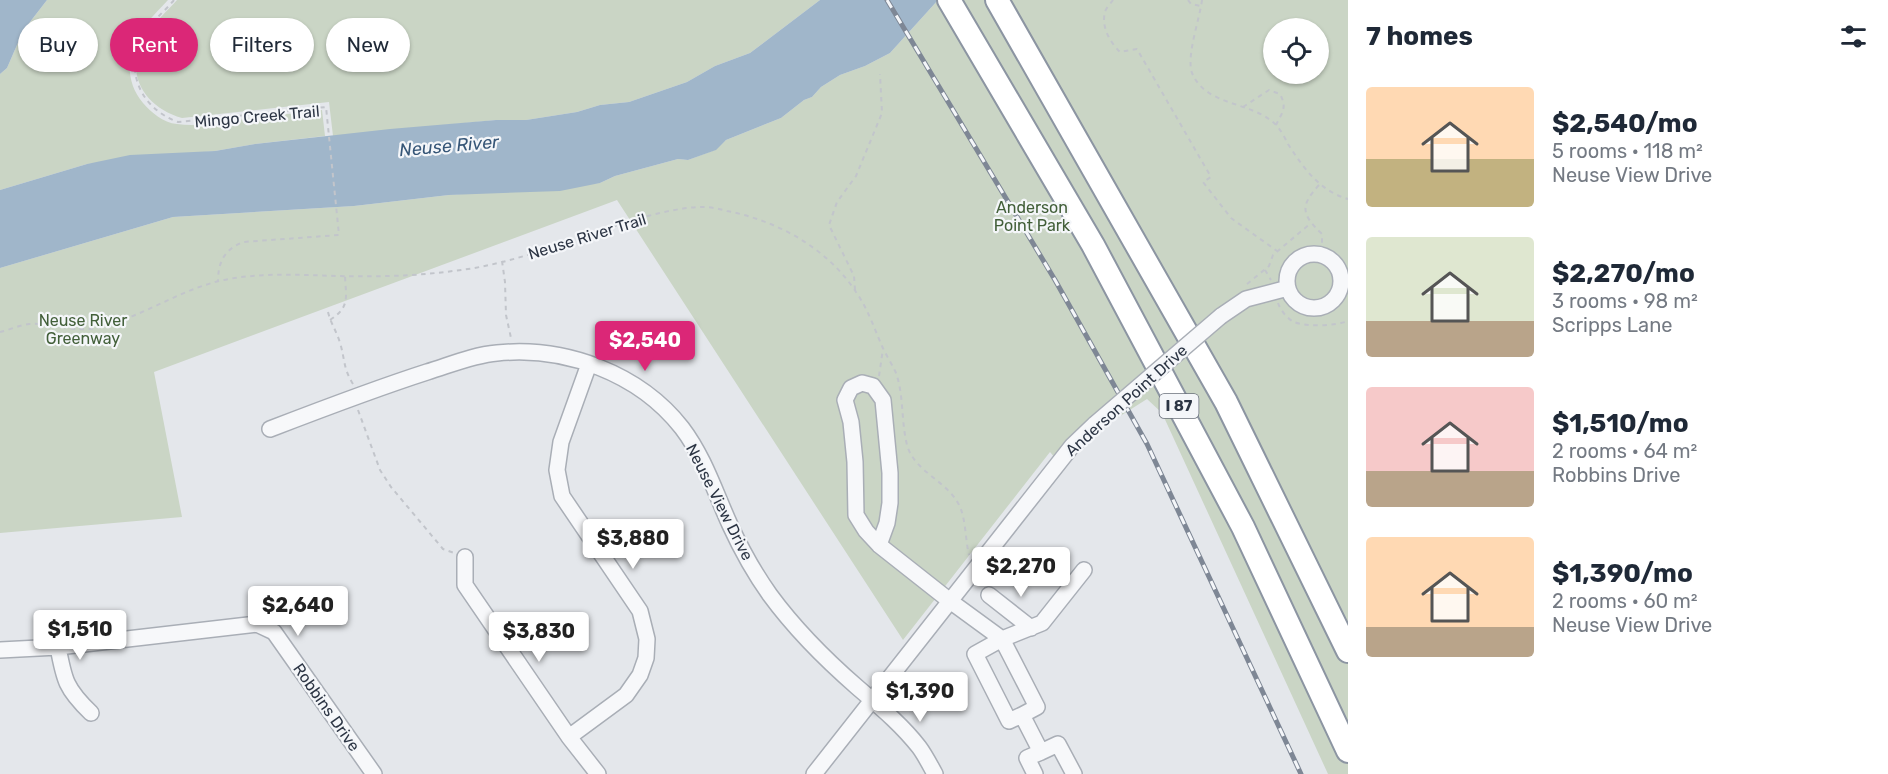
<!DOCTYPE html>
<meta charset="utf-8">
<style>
:root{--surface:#fff;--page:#f2f2f3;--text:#1f2937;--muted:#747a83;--accent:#db2777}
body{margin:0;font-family:Rubik,sans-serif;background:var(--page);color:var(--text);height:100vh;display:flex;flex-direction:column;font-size:22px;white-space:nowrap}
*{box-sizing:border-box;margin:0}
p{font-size:20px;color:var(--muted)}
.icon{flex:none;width:33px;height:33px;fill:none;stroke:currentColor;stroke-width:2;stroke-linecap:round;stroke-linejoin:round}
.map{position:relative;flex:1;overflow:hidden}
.drawer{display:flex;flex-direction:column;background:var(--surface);width:540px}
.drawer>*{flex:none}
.hud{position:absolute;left:18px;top:18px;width:570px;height:54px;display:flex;gap:12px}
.buttons{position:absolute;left:1263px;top:18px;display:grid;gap:12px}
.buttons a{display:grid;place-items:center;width:66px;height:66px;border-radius:50%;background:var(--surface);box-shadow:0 2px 4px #0004;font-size:30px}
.price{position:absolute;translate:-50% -51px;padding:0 14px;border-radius:6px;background:#fff;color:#222;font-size:20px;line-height:39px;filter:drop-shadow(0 2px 3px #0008)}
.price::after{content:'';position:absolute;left:50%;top:36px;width:18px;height:14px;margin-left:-9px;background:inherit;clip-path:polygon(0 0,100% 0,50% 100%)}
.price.active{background:var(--accent);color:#fff}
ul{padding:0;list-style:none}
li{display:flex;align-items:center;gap:18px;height:150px;padding:0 18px}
li span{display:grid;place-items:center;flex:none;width:168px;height:120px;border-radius:6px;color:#555}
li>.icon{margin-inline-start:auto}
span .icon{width:72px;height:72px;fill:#fffc;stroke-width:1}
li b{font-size:26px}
h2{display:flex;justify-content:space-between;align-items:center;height:72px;padding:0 18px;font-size:26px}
.chip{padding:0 21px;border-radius:27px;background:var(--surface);box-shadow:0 2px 4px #0004;font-size:21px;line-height:54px}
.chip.active{background:var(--accent);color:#fff}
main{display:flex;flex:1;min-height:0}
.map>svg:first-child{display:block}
.green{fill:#cad5c5;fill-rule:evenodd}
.water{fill:#a0b6ca}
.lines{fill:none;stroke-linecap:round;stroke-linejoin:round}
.minor-casing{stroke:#a9aeb6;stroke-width:18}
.highway-casing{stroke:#8c95a2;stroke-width:26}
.path{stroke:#c2c5cb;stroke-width:2;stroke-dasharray:4.5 4.5;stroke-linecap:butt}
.minor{stroke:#f7f8fa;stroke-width:15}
.highway{stroke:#fff;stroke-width:22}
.rail-casing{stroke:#7e8795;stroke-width:5}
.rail{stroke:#f4f6f9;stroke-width:3;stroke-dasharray:9;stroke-linecap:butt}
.minor-bridge-casing{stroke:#a9aeb6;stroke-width:18;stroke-linecap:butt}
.minor-bridge{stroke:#f7f8fa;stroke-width:15}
.labels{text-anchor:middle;stroke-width:4.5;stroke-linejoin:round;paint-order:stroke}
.shield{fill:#f4f6f9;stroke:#686f7a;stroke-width:1.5}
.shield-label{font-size:15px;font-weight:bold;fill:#2c3544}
.street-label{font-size:16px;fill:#2c3544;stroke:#f4f6f9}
.park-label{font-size:16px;fill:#425f39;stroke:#f4f6f9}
.water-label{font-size:18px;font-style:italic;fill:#365677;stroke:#f4f6f9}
</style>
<main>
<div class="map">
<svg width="1348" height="774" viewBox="0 0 1348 774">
<rect width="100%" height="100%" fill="#e4e7eb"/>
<path class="green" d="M47,0H168C159,10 148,20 141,31C126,53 125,82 143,103C151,112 163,123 177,124C199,127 223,122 245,119C271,116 296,113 322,110L325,136L255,144L215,151L87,164L0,190V74L7,68L23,31Z
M177,0H820L750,53L715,66L687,82L629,102L600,105L577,112L526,120H496L333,136L329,102L182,118C144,107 122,72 146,35C154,23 167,11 177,0Z
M938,0H1348V774H1328L1162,413L1147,399L1095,432L1061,465L1050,452L903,640L617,200L154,372L182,517L0,533V268L173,217L354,206L449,195L600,183L615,176L678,159L688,160L715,150L726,140L781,118L804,100L812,97L821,87L840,75L865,66L890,53ZM1274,28H1318V74H1274Z"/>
<path class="water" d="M0,0H47L23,31L7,68L0,74Z
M820,0H938L890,53L865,66L840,75L821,87L812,97L804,100L781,118L726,140L716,150L688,160L678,159L615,176L600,183L560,191L449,195L354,206L173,217L0,268V190L87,164L130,155L215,151L255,144L390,129L496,120H526L577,112L600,105L629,102L687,82L715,66L750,53Z"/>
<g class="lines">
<defs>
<path id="minor" d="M1287 281a27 27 0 1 1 54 0a27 27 0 1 1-54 0Z
M1221,316L1246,299L1288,288
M270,429C322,409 374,389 427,372C450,365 473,355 497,353C565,346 639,373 682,428C704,457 715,492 730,525C741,549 755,574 770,595C795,629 826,660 857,687C879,706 901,724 919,747C925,755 930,765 935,774
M879,545L887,523L890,503V473L883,400L873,386L862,383L851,388L845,400L851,422L855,462L856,515L866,531L879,545L950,601L1002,639L1037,707L1022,715L1041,752L1058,744L1074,774
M465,557V585L569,737L598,774
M989,595L1031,628
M58,647C64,680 66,689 91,713
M0,650L58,647L257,624L274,632L374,774
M1022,715L1009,721L975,654L1002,639L1042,623L1084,570
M569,737L626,695L640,675L646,658L647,639L640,611L562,496L557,470L561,442L589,364
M814,774L1072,446L1095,424
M1035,774L1027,758L1041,752"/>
<path id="highway" d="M949,0L1093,245L1243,527L1348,751
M997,0L1226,402L1348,651"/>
</defs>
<use href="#minor" class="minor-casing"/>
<use href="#highway" class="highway-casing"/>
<path class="path" d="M174,0C165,11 153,20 146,32C122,67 139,108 178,122L326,107L339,235L243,242C224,250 218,262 218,282
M1113,0C1111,3 1106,8 1105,12C1101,27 1110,42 1120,52L1137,49L1211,177L1203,182L1231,218L1277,251
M1188,0L1191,4L1201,6
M1202,0C1200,18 1186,56 1192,73C1206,107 1253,101 1276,125C1281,130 1285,138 1288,144C1304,169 1320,191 1348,199
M1243,107L1269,90L1280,94C1287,108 1283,111 1276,125
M1319,185C1300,206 1301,214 1322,234V247L1319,254
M502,261L505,282L506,315L511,338
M1265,270L1271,280
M1247,284L1269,266L1273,255L1311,223
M855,290L854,276L829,225L837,202L856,176L882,113L880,74
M1278,303C1280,309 1287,319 1294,322C1306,327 1335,326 1348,321
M328,312C331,324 337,332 340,343C345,359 343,368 353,384
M330,320C350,307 346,298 345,276
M0,332C9,330 20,325 29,324C50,322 74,333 95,328C139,319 175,292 219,281C258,272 299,275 339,276C377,277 415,276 453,271C519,264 580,235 644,217C663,212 684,207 703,207C711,207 719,209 727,211C778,221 827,248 856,292C868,309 874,328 882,346C886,355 892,364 896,373C904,396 901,421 907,445C914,471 945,480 958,503C966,516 965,539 969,555
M879,376L883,349
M358,410L380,470L391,487L443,549L454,553"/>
<use href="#minor" class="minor"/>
<use href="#highway" class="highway"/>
<defs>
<path id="rail" d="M887,0L1055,280L1147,444L1301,774"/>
</defs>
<use href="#rail" class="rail-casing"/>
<use href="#rail" class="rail"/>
<defs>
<path id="minor-bridge" d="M1095,424L1221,316"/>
</defs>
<use href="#minor-bridge" class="minor-bridge-casing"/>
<use href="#minor-bridge" class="minor-bridge"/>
</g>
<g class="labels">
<rect class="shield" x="1159.5" y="394" width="39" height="24" rx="4.5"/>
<g class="shield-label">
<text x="1179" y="411">I 87</text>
</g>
<g class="street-label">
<text transform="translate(257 116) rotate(-5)" y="6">Mingo Creek Trail</text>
<text transform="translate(587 236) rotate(-17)" y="6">Neuse River Trail</text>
<text transform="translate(1126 400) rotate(-42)" y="6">Anderson Point Drive</text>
<text transform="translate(720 502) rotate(63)" y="6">Neuse View Drive</text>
<text transform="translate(327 707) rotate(55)" y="6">Robbins Drive</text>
</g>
<g class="park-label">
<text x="1032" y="213">Anderson<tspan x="1032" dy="18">Point Park</tspan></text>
<text x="83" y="326">Neuse River<tspan x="83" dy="18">Greenway</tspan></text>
</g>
<g class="water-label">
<text transform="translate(449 146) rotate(-5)" y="6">Neuse River</text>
</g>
</g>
</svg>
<div class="buttons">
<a><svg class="icon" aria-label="locate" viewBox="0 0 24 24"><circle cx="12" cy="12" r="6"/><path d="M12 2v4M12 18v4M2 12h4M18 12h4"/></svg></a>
</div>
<b class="price active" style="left:645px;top:372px">$2,540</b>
<b class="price" style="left:633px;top:570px">$3,880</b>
<b class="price" style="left:1021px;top:598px">$2,270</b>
<b class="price" style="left:298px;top:637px">$2,640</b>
<b class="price" style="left:80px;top:661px">$1,510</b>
<b class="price" style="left:539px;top:663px">$3,830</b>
<b class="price" style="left:920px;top:723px">$1,390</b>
<div class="hud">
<a class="chip">Buy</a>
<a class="chip active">Rent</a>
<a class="chip">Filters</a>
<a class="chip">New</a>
</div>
</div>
<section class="drawer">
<h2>7 homes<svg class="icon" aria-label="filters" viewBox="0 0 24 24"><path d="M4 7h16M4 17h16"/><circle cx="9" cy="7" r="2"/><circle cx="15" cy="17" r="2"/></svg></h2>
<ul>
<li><span style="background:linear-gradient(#ffd9b3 60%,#c2b280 0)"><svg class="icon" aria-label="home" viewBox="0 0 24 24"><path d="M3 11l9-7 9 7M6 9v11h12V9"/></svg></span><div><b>$2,540/mo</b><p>5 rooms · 118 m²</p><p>Neuse View Drive</p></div></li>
<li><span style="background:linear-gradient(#dfe7d0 70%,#b9a48a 0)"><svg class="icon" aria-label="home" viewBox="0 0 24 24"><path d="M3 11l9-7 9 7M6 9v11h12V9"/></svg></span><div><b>$2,270/mo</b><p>3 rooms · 98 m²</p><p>Scripps Lane</p></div></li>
<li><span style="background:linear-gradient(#f6c9c9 70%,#b9a48a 0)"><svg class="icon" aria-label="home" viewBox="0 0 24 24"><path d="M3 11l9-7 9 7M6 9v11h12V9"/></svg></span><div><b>$1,510/mo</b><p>2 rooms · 64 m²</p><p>Robbins Drive</p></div></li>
<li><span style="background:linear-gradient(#ffd9b3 75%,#b9a48a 0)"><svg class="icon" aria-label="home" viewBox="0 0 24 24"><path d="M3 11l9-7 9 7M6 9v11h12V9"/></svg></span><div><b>$1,390/mo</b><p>2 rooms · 60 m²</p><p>Neuse View Drive</p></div></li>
</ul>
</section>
</main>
